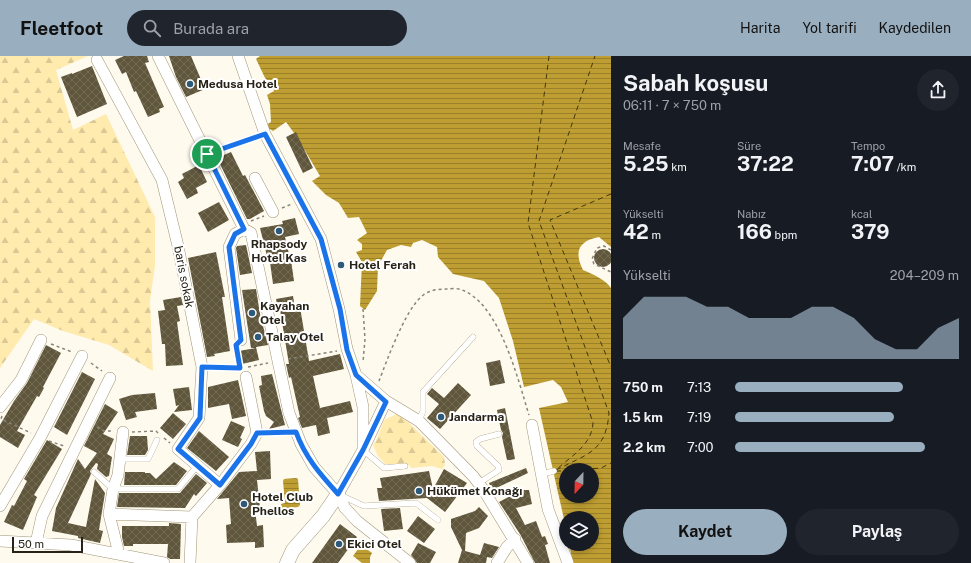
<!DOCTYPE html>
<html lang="tr">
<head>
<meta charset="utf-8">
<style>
	:root { --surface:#171b24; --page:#20242c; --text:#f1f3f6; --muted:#9ea1a6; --accent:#99aebe }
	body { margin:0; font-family:"Public Sans",sans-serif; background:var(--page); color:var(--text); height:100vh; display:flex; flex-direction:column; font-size:15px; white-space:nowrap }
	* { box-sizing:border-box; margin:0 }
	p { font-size:13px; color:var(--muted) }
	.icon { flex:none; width:22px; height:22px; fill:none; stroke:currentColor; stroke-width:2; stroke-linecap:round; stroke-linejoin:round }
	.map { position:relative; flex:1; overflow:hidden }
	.details { display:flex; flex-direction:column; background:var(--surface); width:360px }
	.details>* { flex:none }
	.needle { width:26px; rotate:202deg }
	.controls { position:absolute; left:559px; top:407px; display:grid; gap:8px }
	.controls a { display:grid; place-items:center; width:40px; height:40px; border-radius:50%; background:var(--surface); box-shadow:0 2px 6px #0003; font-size:20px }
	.scale { position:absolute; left:12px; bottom:10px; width:71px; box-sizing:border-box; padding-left:4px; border:2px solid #272318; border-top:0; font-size:11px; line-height:14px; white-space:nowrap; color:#272318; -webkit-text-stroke:3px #fff; paint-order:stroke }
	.pin { position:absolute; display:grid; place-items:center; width:34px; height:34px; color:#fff; margin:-17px; border:2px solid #fff; border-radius:50%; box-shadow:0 1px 4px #0007 }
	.round { display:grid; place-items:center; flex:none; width:42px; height:42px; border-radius:21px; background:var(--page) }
	.summary { display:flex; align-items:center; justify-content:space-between; height:68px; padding:0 12px }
	h1 { font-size:22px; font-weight:700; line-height:30px }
	.stats { display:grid; grid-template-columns:repeat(3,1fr); gap:6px; height:68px; padding:4px 12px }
	.stats div { display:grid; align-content:center }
	.stats b { font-size:20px; font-weight:700 }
	.stats small { font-size:11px; font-weight:400 }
	.stats p { font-size:11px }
	.chart { height:112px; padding:8px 12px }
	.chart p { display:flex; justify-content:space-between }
	.chart svg { width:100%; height:72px; margin-top:4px; fill:var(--accent); opacity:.7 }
	.cta { display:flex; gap:8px; margin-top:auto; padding:8px 12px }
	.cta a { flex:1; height:46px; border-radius:24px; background:var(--accent); color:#111; font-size:16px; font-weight:700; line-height:46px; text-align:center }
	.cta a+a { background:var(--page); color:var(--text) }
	ul { padding:0 12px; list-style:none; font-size:13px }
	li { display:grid; grid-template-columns:64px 48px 1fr; align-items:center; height:30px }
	li i { height:10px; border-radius:5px; background:var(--accent) }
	header { display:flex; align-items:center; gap:24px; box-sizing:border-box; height:56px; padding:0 20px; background:var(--accent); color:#111 }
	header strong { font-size:19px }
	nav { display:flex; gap:22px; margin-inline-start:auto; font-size:14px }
	.search { width:280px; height:36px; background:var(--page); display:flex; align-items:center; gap:10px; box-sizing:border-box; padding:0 14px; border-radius:22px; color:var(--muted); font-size:15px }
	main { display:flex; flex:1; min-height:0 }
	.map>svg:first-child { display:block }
</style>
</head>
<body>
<header>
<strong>Fleetfoot</strong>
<div class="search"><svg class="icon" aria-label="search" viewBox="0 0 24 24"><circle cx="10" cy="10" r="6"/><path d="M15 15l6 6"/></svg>Burada ara</div>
<nav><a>Harita</a><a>Yol tarifi</a><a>Kaydedilen</a></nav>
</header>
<main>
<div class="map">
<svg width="611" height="507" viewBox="0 0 611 507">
	<defs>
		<pattern id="forest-firs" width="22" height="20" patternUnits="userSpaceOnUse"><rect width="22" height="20" fill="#ffebae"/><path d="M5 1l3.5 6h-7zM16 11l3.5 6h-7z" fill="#dbc995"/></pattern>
		<pattern id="water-rules" width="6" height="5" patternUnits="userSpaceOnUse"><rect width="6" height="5" fill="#be9e32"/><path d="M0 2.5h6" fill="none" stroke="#9a8029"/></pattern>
		<pattern id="building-cross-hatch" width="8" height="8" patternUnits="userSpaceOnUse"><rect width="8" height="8" fill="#5f563c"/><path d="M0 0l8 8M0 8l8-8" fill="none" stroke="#726b55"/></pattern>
	</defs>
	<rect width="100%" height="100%" fill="#fefaee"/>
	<path fill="url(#forest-firs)" d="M0 0H88L56 14 73 74 106 58 155 161V209L150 245 153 315 109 289 63 275 34 263 0 312Z
		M399 357 444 401 445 409 442 413 432 410 412 412 407 408H385L378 400 373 389 377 383 384 364Z"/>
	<path fill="url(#water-rules)" fill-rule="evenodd" d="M260 0H611V191L599 181C578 185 574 196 583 214 592 218 605 223 611 232V507H573L569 488H592V462H566V472L539 352 568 346 561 331 553 324 524 331 513 285 499 242 484 225 453 218 438 201 437 191 422 184 413 187 411 191 401 189 387 194 378 210 377 235 365 254 360 250 362 206 356 196 362 194V188L357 184 367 177 359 161 348 162 339 147 326 139 312 125 320 120 297 81 286 66 273 75 265 70 271 66 270 48 267 39 274 35 272 24H266L256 3ZM566 414H592V440H566Z
		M296 422 298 423 300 449 298 451 289 452V456H281V448L285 447 283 425 284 423Z
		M361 489 372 497 370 501V507H362L353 500Z"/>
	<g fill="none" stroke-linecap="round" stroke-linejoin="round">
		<path stroke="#443709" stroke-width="1" stroke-dasharray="5 4" stroke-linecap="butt" d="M549 0 528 167 593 367C592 389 571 400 556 414
			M611 138 550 164 611 311
			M556 414C587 398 606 396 609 357L539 165 595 0
			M575 414 601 412 611 407
			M556 415H566"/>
	</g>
	<path fill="url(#building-cross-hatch)" d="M124 0H147L149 6 145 7 164 51 159 53 160 56 148 61 136 35 134 36 126 16 122 18 115 4Z
		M169 0H191L205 33 186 41 176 21Z
		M92 10 107 48 77 61 61 21 72 17V18Z
		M296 76 313 112 303 117 286 81Z
		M231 96 243 120 245 119 264 155 250 163H247L217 102Z
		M199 109 207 126 196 132 198 137 187 143 178 126 184 122 182 118Z
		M219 146 229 164 208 176 198 157Z
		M295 162 299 178 285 181 289 198 290 197 294 225 273 228 269 199 267 200 260 172 283 168 282 165Z
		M246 189 252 217 240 219 236 192 237 190Z
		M594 202a9 9 0 1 1 18 0a9 9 0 1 1-18 0Z
		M216 196 225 241H222L230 295 214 298 215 300 207 301 188 202Z
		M256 233 262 270H263L268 289 256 291 259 304 242 308 239 295 256 292H251L242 234Z
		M293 240 295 252 300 251 309 305 340 298 344 313 313 320 320 352 350 345 353 356 327 362 330 377 318 380 316 369 302 372 298 362 300 361 291 321 289 322 286 308H289L280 254 278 255 276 243Z
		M181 241 183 249 177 250 180 265 177 266 183 309 166 310 165 288H162L158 255 165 254 163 244Z
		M46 289 61 297 43 331 44 332 39 341 37 340 17 375 25 379 18 392 0 381V369L14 345 27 327Z
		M500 304 505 327 490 330 486 307Z
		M82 316 95 323 67 379 54 371Z
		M272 318 285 369 269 373 274 366 266 360 264 355 259 330 262 329 261 320Z
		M238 324 246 360 232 363 229 348 208 352V331Z
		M458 327 471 339 440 373 427 362 439 348 427 338 432 332 444 342Z
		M189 331 192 354 174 356 179 349 176 350 173 333Z
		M155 337 157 353 135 356 137 361 126 364 119 343 132 339Z
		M105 348 118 356 103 378 114 383 107 398 112 401 109 420 106 421 97 413 98 408 96 407 90 415 91 418 68 467 86 471 95 423 105 437 99 474 103 475 100 487 78 482V480L52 475 56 452 78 403 85 413 97 397 84 390Z
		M505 352 515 403 510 404H507L502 381 503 377 501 374 497 354Z
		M173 357 186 368 173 383 160 372Z
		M231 365 245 371 240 382 242 383 238 391 222 384Z
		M199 375 229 401 216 415 187 392Z
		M130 380H147L148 394 145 399H127Z
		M47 384 62 393 34 439 37 441 23 474 4 466 12 449 14 450 27 425 24 423Z
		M270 395 271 423 257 424 260 452 255 453 257 470 263 469 264 491 255 492V486L227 487 226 469 231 468 229 442 217 443 239 416 257 415 255 396Z
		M174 406 187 415 176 429H124L125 416H145V417H150L156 423Z
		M526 412 528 417 492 434 489 427Z
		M444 413 467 427 445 456 427 442 379 445 377 432H382L380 422 429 415 433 433Z
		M196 418 207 427 196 440 194 438 185 452 117 451 119 437H180Z
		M522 434H529L532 448 516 452 525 469 536 465 542 481 545 480 548 488 545 489 550 507H535L520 478 499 446Z
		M479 451 488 460 479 472 466 477 465 495 480 499 484 487 499 491 492 502 487 501 486 507H458L462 494 451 471V463L475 455Z
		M400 452 403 473 384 475 381 453Z
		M418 460 435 473 424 487 407 475Z
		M169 467 181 468 180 503H170L167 501 168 488H133V490H124L122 481V470H169Z
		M340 468 357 481 338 507H312Z
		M418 487 436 496 430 507H417L411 499Z"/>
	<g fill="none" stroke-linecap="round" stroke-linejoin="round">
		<g stroke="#9f9578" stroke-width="6">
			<path id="service" d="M419 365 423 355V336L473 281
				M363 394 384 412 405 410
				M120 403H148L157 384
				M94 416 113 433H178L197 410
				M542 418 554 415
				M479 427 499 414 498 410 477 390 476 386 480 383 499 378
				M340 439 364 450 416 447 438 464"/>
		</g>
		<g stroke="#9f9578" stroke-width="12">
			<path id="minor" d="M158 0 244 173
				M238 0 265 78 321 183 339 253 347 293 356 319 386 345 419 365 473 420 483 433 528 507
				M97 4 162 124 178 190 202 311 199 362 178 393 220 429
				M255 122 273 156
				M244 173 251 177 289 357 301 388 314 411 338 438 345 452 357 465 410 507
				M241 284 229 191 235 178 244 173
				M356 319 363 351V391
				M0 351 21 324 41 284
				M532 369 548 453 568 507
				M338 438 363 394 386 345
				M0 450 40 382 82 300
				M109 458 192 461
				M0 485 71 489 164 507
				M36 487 42 460 110 322
				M119 498 109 458 113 433 118 419 123 376
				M190 507 192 461 220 429 251 388 257 377 246 321
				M497 507 507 491 515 483"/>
		</g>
		<g stroke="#9f9578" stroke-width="15">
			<path id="tertiary" d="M287 507 293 494 323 460 338 438"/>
		</g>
		<path stroke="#888479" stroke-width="1.5" stroke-dasharray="3 3" stroke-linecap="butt" d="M216 95 256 81
			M282 152 292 148
			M251 165 264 160
			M611 194 604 190 597 192 592 203 594 208 611 216
			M363 253 365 283 363 306
			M51 288 72 296
			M288 303 337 295
			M91 307 102 315
			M211 311 240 312 237 294
			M248 311 268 307
			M379 325C387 304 405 255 421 241 428 234 438 233 447 233 450 233 455 232 459 233 499 244 518 324 529 359
			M2 360 1 363 31 377
			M97 371 104 375H112
			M132 376 156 375 158 377
			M266 377 286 376
			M164 382 170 387
			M49 385 64 390"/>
		<use href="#service" stroke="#fff" stroke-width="5.5"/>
		<use href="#minor" stroke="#fff" stroke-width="11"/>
		<use href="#tertiary" stroke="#fff" stroke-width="14"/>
	</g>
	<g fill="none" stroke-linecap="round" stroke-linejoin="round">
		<g stroke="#fff" stroke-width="8">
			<path id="route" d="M265 78 321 183 340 253 347 294 356 319 386 346 363 394 338 438C320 418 305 401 296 376L257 377 251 388 220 429 178 393 200 362 202 311 240 312 236 289 241 284 229 191 235 178 244 173 207 98Z"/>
		</g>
		<use href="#route" stroke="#1a73e8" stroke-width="5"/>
	</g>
	<g fill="#2d5a7a" stroke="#fff" stroke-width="1.5">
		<circle cx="190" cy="28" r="4"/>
		<circle cx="279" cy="175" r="4"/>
		<circle cx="341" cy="209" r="4"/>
		<circle cx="252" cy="257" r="4"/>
		<circle cx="258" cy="281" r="4"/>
		<circle cx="441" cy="361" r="4"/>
		<circle cx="419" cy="435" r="4"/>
		<circle cx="244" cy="448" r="4"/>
		<circle cx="339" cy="488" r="4"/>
	</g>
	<g text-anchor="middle" stroke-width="4" stroke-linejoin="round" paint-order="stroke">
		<g font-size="12" font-weight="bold" fill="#272318" stroke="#fff" text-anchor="start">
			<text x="198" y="32">Medusa Hotel</text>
			<text x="279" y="192" text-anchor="middle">Rhapsody<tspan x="279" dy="14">Hotel Kas</tspan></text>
			<text x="349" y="213">Hotel Ferah</text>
			<text x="260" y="254">Kayahan<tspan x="260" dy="14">Otel</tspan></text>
			<text x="266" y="285">Talay Otel</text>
			<text x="449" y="365">Jandarma</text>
			<text x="427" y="439">Hükümet Konağı</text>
			<text x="252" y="445">Hotel Club<tspan x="252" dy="14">Phellos</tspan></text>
			<text x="347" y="492">Ekici Otel</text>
		</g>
		<g font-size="12" fill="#272318" stroke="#fff">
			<text transform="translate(184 221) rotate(79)" y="4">baris sokak</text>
		</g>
	</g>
</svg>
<div class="controls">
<a><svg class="needle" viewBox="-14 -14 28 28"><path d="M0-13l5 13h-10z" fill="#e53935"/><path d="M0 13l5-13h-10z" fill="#9ea1a6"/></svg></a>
<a><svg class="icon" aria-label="layers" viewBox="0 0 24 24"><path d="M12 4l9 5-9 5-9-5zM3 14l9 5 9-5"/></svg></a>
</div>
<div class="scale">50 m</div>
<div class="pin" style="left:207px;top:98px;background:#1e9e55"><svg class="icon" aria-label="arrive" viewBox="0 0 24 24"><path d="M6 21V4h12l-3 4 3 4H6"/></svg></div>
</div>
<section class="details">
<div class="summary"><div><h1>Sabah koşusu</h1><p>06:11 · 7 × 750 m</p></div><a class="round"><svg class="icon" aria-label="share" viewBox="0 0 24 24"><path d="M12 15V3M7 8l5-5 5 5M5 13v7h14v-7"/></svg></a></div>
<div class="stats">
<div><p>Mesafe</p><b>5.25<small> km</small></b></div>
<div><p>Süre</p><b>37:22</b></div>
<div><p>Tempo</p><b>7:07<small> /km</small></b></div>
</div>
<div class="stats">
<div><p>Yükselti</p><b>42<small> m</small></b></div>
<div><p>Nabız</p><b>166<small> bpm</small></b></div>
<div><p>kcal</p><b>379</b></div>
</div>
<div class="chart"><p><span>Yükselti</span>204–209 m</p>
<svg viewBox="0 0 160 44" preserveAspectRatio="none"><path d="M0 44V19L10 6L20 6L30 6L40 12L50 12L60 19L70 19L80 19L90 12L100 12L110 19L120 32L130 38L140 38L150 25L160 19V44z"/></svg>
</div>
<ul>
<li><b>750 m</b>7:13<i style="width:75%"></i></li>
<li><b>1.5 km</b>7:19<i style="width:71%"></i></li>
<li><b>2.2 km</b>7:00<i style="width:85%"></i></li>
</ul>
<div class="cta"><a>Kaydet</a><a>Paylaş</a></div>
</section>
</main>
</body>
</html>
